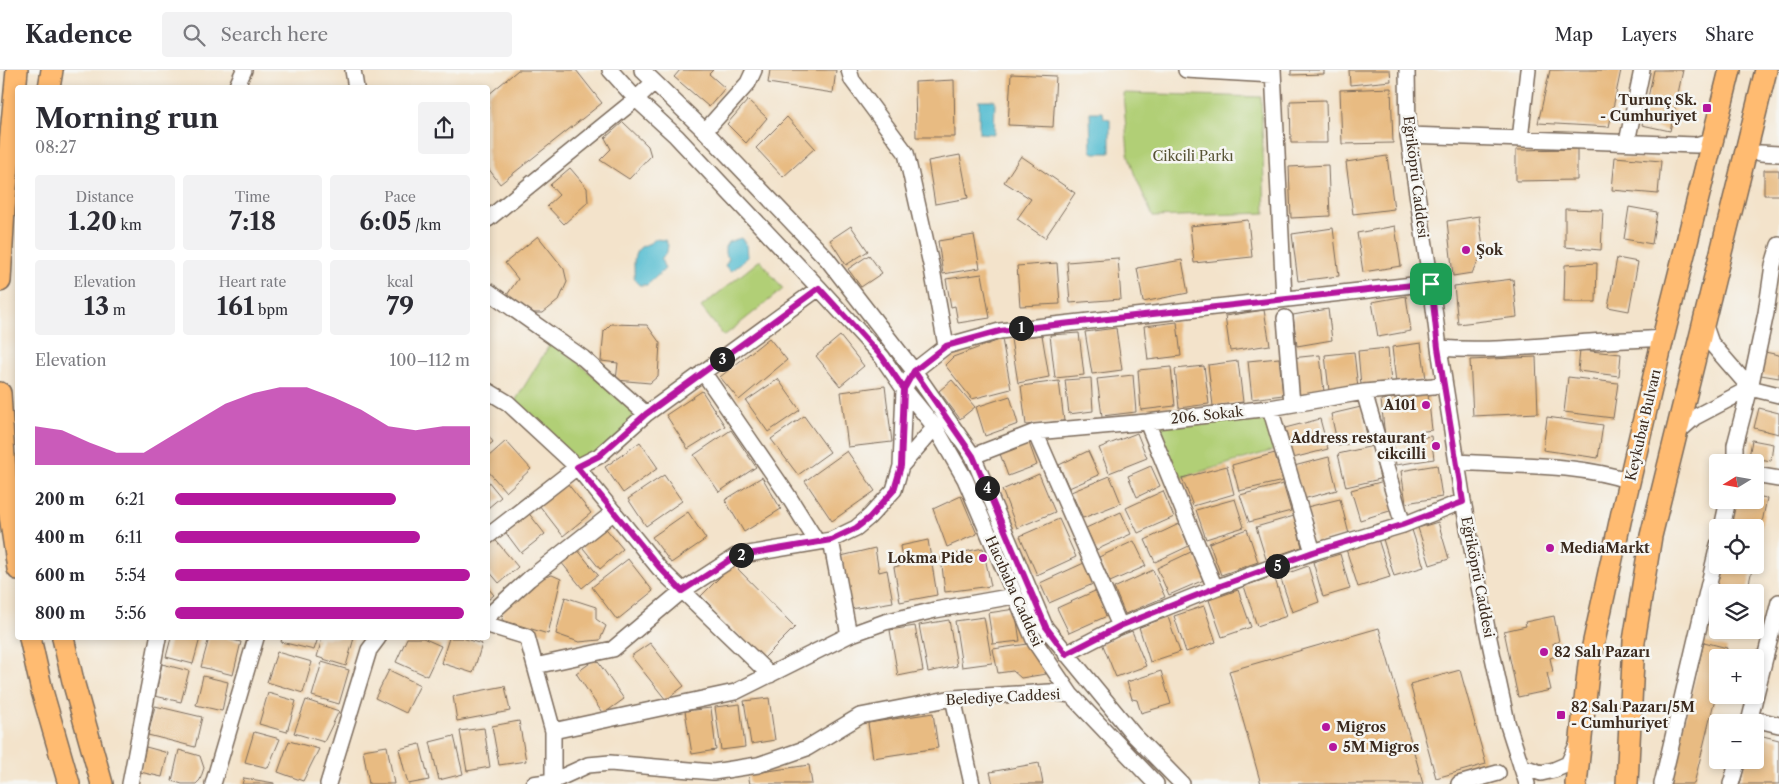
<!DOCTYPE html>
<html lang="en">
<head>
<meta charset="utf-8">
<style>
	:root { --surface:#fff; --page:#f2f2f3; --text:#2b2b33; --muted:#7c7c81; --line:#e1e1e2; --accent:#b5179e }
	body { margin:0; font-family:"Libre Caslon Text",serif; background:var(--page); color:var(--text); height:100vh; display:flex; flex-direction:column; font-size:19px; white-space:nowrap }
	* { box-sizing:border-box; margin:0 }
	p { font-size:16px; color:var(--muted) }
	.icon { flex:none; width:28px; height:28px; fill:none; stroke:currentColor; stroke-width:2; stroke-linecap:round; stroke-linejoin:round }
	.map { position:relative; flex:1; overflow:hidden }
	.details { position:absolute; left:15px; top:15px; width:475px; height:555px; display:flex; flex-direction:column; background:var(--surface); border-radius:5px; box-shadow:0 2px 8px #0003 }
	.details>* { flex:none }
	.needle { width:32px; rotate:259deg }
	.buttons { position:absolute; left:1709px; top:384px; display:grid; gap:10px }
	.buttons a { display:grid; place-items:center; width:55px; height:55px; border-radius:5px; background:var(--surface); box-shadow:0 2px 8px #0003; font-size:25px }
	.pin { position:absolute; display:grid; place-items:center; width:42px; height:42px; color:#fff; margin:-21px; border-radius:10px; box-shadow:0 2px 8px #0006 }
	.km { position:absolute; width:25px; height:25px; margin:-12px; border-radius:50%; background:#222; color:#fff; font-size:14px; line-height:25px; text-align:center }
	.round { display:grid; place-items:center; flex:none; width:52px; height:52px; border-radius:5px; background:var(--page) }
	.headline { display:flex; align-items:center; justify-content:space-between; height:85px; padding:0 20px }
	h1 { font-size:28px; font-weight:700; line-height:38px }
	.metrics { display:grid; grid-template-columns:repeat(3,1fr); gap:8px; height:85px; padding:5px 20px }
	.metrics div { display:grid; align-content:center; border-radius:5px; background:var(--page); text-align:center }
	.metrics b { font-size:25px; font-weight:700 }
	.metrics small { font-size:14px; font-weight:400 }
	.metrics p { font-size:14px }
	.chart { height:140px; padding:10px 20px }
	.chart p { display:flex; justify-content:space-between }
	.chart svg { width:100%; height:90px; margin-top:5px; fill:var(--accent); opacity:.7 }
	ul { padding:0 20px; list-style:none; font-size:16px }
	li { display:grid; grid-template-columns:80px 60px 1fr; align-items:center; height:38px }
	li i { height:12px; border-radius:6px; background:var(--accent) }
	header { display:flex; align-items:center; gap:30px; box-sizing:border-box; height:70px; padding:0 25px; background:var(--surface); border-bottom:1px solid var(--line) }
	header strong { font-size:24px }
	nav { display:flex; gap:28px; margin-inline-start:auto; font-size:18px }
	.search { width:350px; height:45px; background:var(--page); display:flex; align-items:center; gap:12px; box-sizing:border-box; padding:0 18px; border-radius:5px; color:var(--muted); font-size:19px }
	.map>svg:first-child { display:block }
</style>
</head>
<body>
<header>
<strong>Kadence</strong>
<div class="search"><svg class="icon" aria-label="search" viewBox="0 0 24 24"><circle cx="10" cy="10" r="6"/><path d="M15 15l6 6"/></svg>Search here</div>
<nav><a>Map</a><a>Layers</a><a>Share</a></nav>
</header>
<div class="map">
<svg width="1779" height="714" viewBox="0 0 1779 714">
	<rect width="100%" height="100%" fill="#f6f6f2"/>
	<filter id="ink" filterUnits="userSpaceOnUse"><feTurbulence type="fractalNoise" baseFrequency=".02" numOctaves="2"/><feDisplacementMap in="SourceGraphic" scale="10" xChannelSelector="R" yChannelSelector="G"/><feConvolveMatrix kernelMatrix="1 2 1 2 8 2 1 2 1" color-interpolation-filters="sRGB"/></filter>
	<filter id="wash" filterUnits="userSpaceOnUse"><feTurbulence type="fractalNoise" baseFrequency=".0096" numOctaves="4" result="noise"/><feDisplacementMap in="SourceGraphic" scale="20" xChannelSelector="R" yChannelSelector="G"/><feGaussianBlur stdDeviation="1.12" result="paint"/><feColorMatrix in="noise" values="0 0 0 0 0 0 0 0 0 0 0 0 0 0 0 0 0 1.4 0 .05"/><feComposite in="paint" operator="in"/></filter>
	<g filter="url(#wash)">
		<rect width="100%" height="100%" fill="#f3e3cb"/>
		<path fill="#b1cf76" stroke="#767c4a" d="M1123 23 1261 27 1265 143 1153 147 1134 103 1128 83Z
			M760 190 783 219 724 266 701 237Z
			M552 271 640 345 598 383 578 393 514 333Z
			M1267 341 1278 379 1173 410 1150 354Z"/>
		<path fill="#54bdd1" stroke="#487478" d="M979 30H995L994 64 979 63Z
			M1090 42H1103L1104 48 1110 49V83H1094L1091 81Z
			M741 168 747 175 748 187 731 201 725 196 729 188 725 184V177L728 172Z
			M655 169 665 170 668 175 667 182 661 189 665 199 647 215H639L634 207C635 196 631 184 641 177 646 174 651 174 655 169Z"/>
		<g id="blocks">
			<path fill="#e8bb82" d="M518 0H576L602 33 500 114 488 98V25Z
				M680 0H713L709 4 725 18 709 37 674 7Z
				M770 0H836L833 23 768 13Z
				M1291 0H1324V4L1291 5Z
				M1349 0H1390L1391 11 1350 15Z
				M1550 0H1621L1609 57 1538 53Z
				M1654 0H1683L1670 61 1642 55Z
				M1011 4 1056 6 1053 57 1008 55Z
				M954 10 955 67H916L915 12Z
				M1391 18 1393 73 1342 74 1340 20Z
				M748 30 767 48 746 73 727 54Z
				M1326 30 1327 73H1291L1290 31Z
				M787 47 815 78 783 107 756 78Z
				M623 52 648 76 651 86 629 109 600 90 611 79 605 68Z
				M1577 79V110L1516 111V80Z
				M960 85 968 128 935 134 928 91Z
				M1021 86 1075 123 1045 168 1017 149 1031 129 1004 112Z
				M1387 86 1394 139 1353 144 1346 92Z
				M1615 87 1661 91 1658 124 1612 120Z
				M1328 95 1330 146 1291 148 1289 97Z
				M570 98 587 118 588 132 564 154 547 136 559 125 550 115Z
				M1764 100H1779V125H1764Z
				M1629 137 1657 142 1652 174 1624 169Z
				M1565 139 1603 140 1601 180 1565 177Z
				M1479 146 1483 178 1479 190 1472 203 1453 206 1447 151Z
				M1248 150 1252 187 1194 193 1190 156Z
				M851 156 868 181 846 195 830 170Z
				M1395 156 1401 196 1363 202 1357 163Z
				M1333 158 1339 206 1298 211 1292 164Z
				M974 165 980 198 943 204 938 171Z
				M538 166 564 199 567 212 559 230 543 243H534L507 225 518 209 505 193Z
				M869 185 882 203 861 217 848 199Z
				M1118 188 1121 229 1070 233 1067 192Z
				M1617 188 1638 192 1629 241 1608 237Z
				M1182 190 1188 223 1143 232 1137 198Z
				M1057 193 1060 234 1020 236 1017 196Z
				M1597 193 1596 232H1564L1565 195Z
				M982 204 990 248 958 253 955 236 951 237 946 209Z
				M1513 209 1517 247 1458 254 1454 216Z
				M1406 226 1411 261 1378 267 1372 232Z
				M1328 239 1332 270 1297 276 1293 245Z
				M1264 240 1270 275 1230 281 1225 246Z
				M1177 252 1181 286 1148 290 1144 256Z
				M611 254 647 255 660 273 658 306 650 313 616 310 618 293 601 291 604 261Z
				M1116 258 1122 300 1092 304 1085 262Z
				M1079 263 1084 305 1055 308 1050 265Z
				M1042 265 1049 307 1018 313 1011 269Z
				M840 266 864 296 840 316 816 286Z
				M769 268 787 290 739 330 720 307Z
				M1002 269 1011 319 972 329 945 295 953 287Z
				M1421 273 1426 309 1396 313 1392 277Z
				M1388 278 1391 313 1361 316 1358 281Z
				M1580 280 1621 284 1619 306 1578 301Z
				M1354 282 1358 318 1329 321 1325 285Z
				M1765 282 1779 285V308L1761 305Z
				M1320 285 1324 322 1295 325 1291 288Z
				M1536 287 1538 343 1473 346 1470 290Z
				M1279 288 1283 325 1252 329 1248 291Z
				M1238 291 1243 332 1213 336 1208 295Z
				M1204 296 1209 334 1179 338 1175 299Z
				M1171 297 1175 336 1141 340 1138 300Z
				M1133 305 1136 342 1102 346 1097 309Z
				M1568 307 1618 313 1613 348 1564 342Z
				M1091 308 1093 341 1069 344 1065 310Z
				M778 309 800 340 768 362 746 331Z
				M952 310 975 337 960 349 939 321Z
				M1059 311 1064 351 1026 355 1021 316Z
				M885 316 892 372 848 377 841 322Z
				M702 321 725 356 688 379 666 345Z
				M1428 324 1432 360 1385 367 1381 330Z
				M1010 326 1018 354 985 366 976 337Z
				M1361 337 1368 370 1338 376 1331 344Z
				M1759 338 1779 343V364L1754 358Z
				M804 346 830 382 798 405 771 369Z
				M1547 347 1603 355 1598 388 1543 380Z
				M1320 349 1328 379 1293 388 1285 358Z
				M731 360 756 397 719 422 694 385Z
				M1137 363 1147 388 1109 403 1099 378Z
				M488 365 493 372 488 376Z
				M1431 366 1434 389 1396 395 1393 372Z
				M1028 370 1037 395 1008 406 999 381Z
				M1752 370 1773 374 1771 391 1749 387Z
				M506 371 531 399 506 422 488 401V387Z
				M640 372 658 398 623 423 605 397Z
				M1373 376 1380 409 1346 417 1338 384Z
				M847 381 875 421 832 451 805 411Z
				M1088 381 1099 405 1069 418 1059 395Z
				M1275 383 1283 411 1239 421 1232 395Z
				M1329 387 1337 420 1303 429 1294 396Z
				M1437 395 1442 427 1406 433 1401 401Z
				M1151 396 1160 416 1137 427 1128 406Z
				M1227 396 1234 424 1193 436 1182 408Z
				M1039 404 1055 442 1017 458 1002 420Z
				M664 405 682 431 646 456 628 429Z
				M1110 406 1121 433 1083 448 1071 422Z
				M762 407 781 439 744 462 725 430Z
				M488 411 501 427 488 438Z
				M1384 411 1393 440 1360 450 1351 420Z
				M567 413 591 443 563 466 539 435Z
				M1283 414 1291 441 1249 452 1240 425Z
				M1163 421 1174 447 1138 463 1126 438Z
				M961 426 977 464 947 477 933 439Z
				M1755 426 1767 428 1756 482 1755 458H1727L1733 430H1755Z
				M1235 429 1244 457 1206 469 1196 440Z
				M1340 429 1349 464 1316 472 1307 437Z
				M527 441 545 464 521 483 503 459Z
				M688 442 706 469 671 493 652 467Z
				M1121 442 1131 464 1096 480 1086 458Z
				M1294 446 1302 477 1266 489 1256 457Z
				M1059 449 1076 487 1037 505 1020 466Z
				M1438 452 1449 489 1430 495 1418 458Z
				M602 454 623 479 600 499 579 473Z
				M1179 454 1189 476 1155 492 1145 470Z
				M1247 459 1258 492 1221 505 1209 473Z
				M1412 460 1424 497 1394 506 1383 469Z
				M492 466 518 497 499 513 488 500V470Z
				M1378 469 1390 507 1358 517 1346 479Z
				M928 470 937 525 900 532 894 497 903 495 900 476Z
				M1134 471 1146 496 1110 512 1099 487Z
				M875 478 879 502 887 500 893 532 851 539 841 486Z
				M983 478 991 516 945 522 941 487Z
				M577 479 598 505 582 518 561 492Z
				M1193 481 1206 509 1169 525 1157 498Z
				M1340 484 1350 519 1323 527 1313 492Z
				M628 489 653 521 617 550 592 517Z
				M1084 493 1093 514 1049 533 1040 513Z
				M733 494 795 557 763 589 701 526Z
				M1720 495H1753L1747 522H1718V555L1707 553Z
				M1308 496 1319 532 1292 542 1280 506Z
				M1153 500 1165 527 1125 544 1114 518Z
				M552 505 561 509 548 564 502 550 504 534 538 509Z
				M1274 506 1287 546 1257 556 1244 516Z
				M488 518 494 525 488 530Z
				M1238 520 1251 557 1222 567 1209 530Z
				M1095 521 1107 546 1069 563 1057 538Z
				M565 527 596 537V549L606 556 600 570 579 572 556 564Z
				M1204 536 1216 572 1186 582 1174 546Z
				M1015 539 1020 571 993 574 988 543Z
				M1554 546 1559 572 1553 573 1556 586 1550 588 1553 602 1547 603 1551 620 1518 627 1504 561 1526 556 1525 552Z
				M984 547 992 593 962 597 955 551Z
				M1168 547 1180 582 1150 592 1139 557Z
				M949 550 957 596 928 602 919 555Z
				M915 556 923 601 898 606 890 560Z
				M1379 558 1423 714H1261L1229 601Z
				M1132 561 1146 596 1116 607 1102 573Z
				M171 568H200L193 594 166 587Z
				M209 568H223L241 572 233 605 201 597Z
				M282 568H318L314 580 281 572Z
				M322 568H354L346 596 317 587Z
				M407 568H423L441 576 427 606 396 592Z
				M449 568H462L482 574 473 603 441 593Z
				M1704 572 1727 578 1725 588H1718V616L1694 714H1669Z
				M650 573 684 616 666 630 631 586Z
				M1028 574 1046 604 1021 608 1013 601 998 603 993 579Z
				M277 582 312 592 303 623 267 612Z
				M596 589 624 629 603 644 576 603Z
				M322 592 349 600 339 634 312 626Z
				M162 594 189 601 181 632 155 626Z
				M389 600 420 615 406 643 375 628Z
				M1460 600 1486 694 1436 708 1410 614Z
				M1161 601 1171 634 1141 643 1137 630 1132 629 1127 612Z
				M203 606 228 612 222 641 196 635Z
				M505 616 510 641 457 651 453 626Z
				M268 623 296 631 287 662 259 654Z
				M769 628 775 670 751 674 744 631Z
				M306 630 339 641 324 672 294 663Z
				M740 634 745 677 721 680 715 637Z
				M155 636 202 647 195 677 148 665Z
				M711 638 716 680 692 684 685 641Z
				M933 643 938 678 873 688 868 653Z
				M519 651 526 691 499 695 492 656Z
				M484 658 490 697 467 701 460 661Z
				M254 662 280 669 268 698 245 692Z
				M1755 664 1779 670V714H1740L1746 690H1755Z
				M454 666 463 704 439 710 430 672Z
				M289 671 319 679 303 711 278 702Z
				M420 674 429 710 408 714 399 679Z
				M387 676 394 714H369L363 680Z
				M146 677 168 683 162 707 140 702Z
				M179 680 200 686 204 698 200 710 196 714H182L172 711Z
				M1039 693 1043 714H993L990 702Z
				M809 695 812 714H750L748 704Z
				M244 708 274 713V714H242Z"/>
		</g>
	</g>
	<g filter="url(#ink)">
		<use href="#blocks" fill-opacity="0" stroke="#7b6b5b" stroke-width="1"/>
		<g fill="none" stroke-linecap="round" stroke-linejoin="round">
			<g stroke="#7b6b5b" stroke-width="18">
				<path id="minor" d="M353 0 356 18
					M610 0 636 29 676 66 819 218 882 287 904 319 935 357 965 409 1035 572 1071 625 1156 714
					M642 0 705 61 827 189 914 301 973 386 1045 557 1133 664 1182 714
					M849 0 852 10 906 83 932 199 946 276
					M1186 0 1273 5
					M1273 0 1284 228
					M1407 0 1408 65 1431 214 1439 278 1463 431 1488 564 1507 652 1527 714
					M236 18 244 0
					M705 61 748 13 754 0
					M1408 65 1696 75 1713 70
					M1520 69 1528 0
					M1627 72 1642 0
					M1760 83 1779 84
					M488 149 636 29 654 12
					M488 221 583 288 646 344
					M1285 248 1292 334
					M1704 253 1711 273 1750 318 1779 325
					M1439 278C1489 282 1540 276 1590 272 1614 270 1639 270 1663 268
					M703 302 787 424 817 472
					M488 321 508 333 577 397 659 498 770 605
					M1364 322 1403 455
					M1270 338 1313 482
					M1147 352 1215 518
					M1035 362 1120 556
					M1677 363 1695 347 1750 318
					M973 386 1035 362 1147 352 1270 338 1364 322 1433 316 1444 313
					M1457 392C1514 396 1574 393 1630 411
					M1735 392V375L1750 318 1766 243 1773 195 1779 175
					M901 396 935 357
					M1755 405 1779 409
					M1722 458 1728 430
					M488 466 577 397 599 386 646 344 819 218
					M831 470 849 565
					M488 546 529 509 614 442
					M488 555 527 567 553 661
					M1066 584 1120 556 1215 518 1313 482 1403 455 1463 431
					M535 596 613 579 682 521 736 486 831 470 856 458 869 447 894 420 901 396 904 319 914 301 946 276 1000 261 1422 214H1431
					M953 628 972 714
					M1750 648 1779 655
					M1749 652 1779 532
					M1521 696 1541 703 1554 700 1568 694 1576 677
					M130 714 158 568
					M213 714 256 568
					M328 714 369 580 378 568
					M533 714 553 711 588 695 610 693 713 702 758 695 807 678 860 646 953 628 1050 622 1071 625
					M553 714V661L735 622 849 565 885 552 935 540 1014 526
					M1459 714 1498 703
					M1662 714 1718 475
					M1731 714 1738 690"/>
			</g>
			<g stroke="#7b6b5b" stroke-width="24">
				<path id="highway" d="M49 18 52 0
					M0 211 4 139 17 0
					M0 323 6 419 18 499
					M30 568 42 621 69 714
					M63 568 73 611 102 714
					M1576 714 1589 594 1623 438 1663 268 1730 0
					M1627 714 1634 571 1651 466 1766 0"/>
			</g>
			<use href="#minor" stroke="#fff" stroke-width="15"/>
			<use href="#highway" stroke="#ffbb71" stroke-width="21"/>
		</g>
	</g>
	<g fill="none" stroke-linecap="round" stroke-linejoin="round" filter="url(#ink)">
		<g stroke="#fff" stroke-width="10">
			<path id="route" d="M1431 214H1422L1000 261 946 276 914 301 904 319 901 396 894 420 869 448 856 458 831 470 736 486 682 521 660 498 577 397 599 386 646 344 819 218 882 287 904 319 914 301 973 386 1046 557 1066 584 1120 556 1215 518 1313 482 1402 455 1463 432 1438 278 1431 214"/>
		</g>
		<use href="#route" stroke="#b5179e" stroke-width="6"/>
	</g>
	<g fill="#b5179e" stroke="#f6f6f2" stroke-width="2">
		<rect x="1702" y="33" width="10" height="10" rx="2.5"/>
		<circle cx="1466" cy="180" r="5"/>
		<circle cx="1426" cy="335" r="5"/>
		<circle cx="1436" cy="376" r="5"/>
		<circle cx="1550" cy="478" r="5"/>
		<circle cx="983" cy="488" r="5"/>
		<circle cx="1544" cy="582" r="5"/>
		<rect x="1556" y="640" width="10" height="10" rx="2.5"/>
		<circle cx="1326" cy="657" r="5"/>
		<circle cx="1333" cy="677" r="5"/>
	</g>
	<g text-anchor="middle" stroke-width="5" stroke-linejoin="round" paint-order="stroke">
		<g font-size="14" font-weight="bold" fill="#3b2a1e" stroke="#f6f6f2" text-anchor="start">
			<text x="1697" y="35" text-anchor="end">Turunç Sk.<tspan x="1697" dy="16">- Cumhuriyet</tspan></text>
			<text x="1476" y="185">Şok</text>
			<text x="1416" y="340" text-anchor="end">A101</text>
			<text x="1426" y="373" text-anchor="end">Address restaurant<tspan x="1426" dy="16">cikcilli</tspan></text>
			<text x="1560" y="483">MediaMarkt</text>
			<text x="973" y="493" text-anchor="end">Lokma Pide</text>
			<text x="1554" y="587">82 Salı Pazarı</text>
			<text x="1571" y="642">82 Salı Pazarı/5M<tspan x="1571" dy="16">- Cumhuriyet</tspan></text>
			<text x="1336" y="662">Migros</text>
			<text x="1343" y="682">5M Migros</text>
		</g>
		<g font-size="14" fill="#585334" stroke="#f6f6f2">
			<text x="1193" y="91">Cikcili Parkı</text>
		</g>
		<g font-size="14" fill="#3b2a1e" stroke="#f6f6f2">
			<text transform="translate(1416 107) rotate(83)" y="5">Eğriköprü Caddesi</text>
			<text transform="translate(1207 345) rotate(-6)" y="5">206. Sokak</text>
			<text transform="translate(1643 355) rotate(-77)" y="5">Keykubat Bulvarı</text>
			<text transform="translate(1478 507) rotate(79)" y="5">Eğriköprü Caddesi</text>
			<text transform="translate(1014 521) rotate(66)" y="5">Hacıbaba Caddesi</text>
			<text transform="translate(1003 627) rotate(-3)" y="5">Belediye Caddesi</text>
		</g>
	</g>
</svg>
<div class="buttons">
<a><svg class="needle" viewBox="-14 -14 28 28"><path d="M0-13l5 13h-10z" fill="#e53935"/><path d="M0 13l5-13h-10z" fill="#7c7c81"/></svg></a>
<a><svg class="icon" aria-label="locate" viewBox="0 0 24 24"><circle cx="12" cy="12" r="6"/><path d="M12 2v4M12 18v4M2 12h4M18 12h4"/></svg></a>
<a><svg class="icon" aria-label="layers" viewBox="0 0 24 24"><path d="M12 4l9 5-9 5-9-5zM3 14l9 5 9-5"/></svg></a>
<a>+</a>
<a>−</a>
</div>
<div class="pin" style="left:1431px;top:214px;background:#1e9e55"><svg class="icon" aria-label="arrive" viewBox="0 0 24 24"><path d="M6 21V4h12l-3 4 3 4H6"/></svg></div>
<b class="km" style="left:1021px;top:258px">1</b>
<b class="km" style="left:741px;top:485px">2</b>
<b class="km" style="left:722px;top:289px">3</b>
<b class="km" style="left:987px;top:418px">4</b>
<b class="km" style="left:1277px;top:496px">5</b>
<section class="details">
<div class="headline"><div><h1>Morning run</h1><p>08:27</p></div><a class="round"><svg class="icon" aria-label="share" viewBox="0 0 24 24"><path d="M12 15V3M7 8l5-5 5 5M5 13v7h14v-7"/></svg></a></div>
<div class="metrics">
<div><p>Distance</p><b>1.20<small> km</small></b></div>
<div><p>Time</p><b>7:18</b></div>
<div><p>Pace</p><b>6:05<small> /km</small></b></div>
</div>
<div class="metrics">
<div><p>Elevation</p><b>13<small> m</small></b></div>
<div><p>Heart rate</p><b>161<small> bpm</small></b></div>
<div><p>kcal</p><b>79</b></div>
</div>
<div class="chart"><p><span>Elevation</span>100–112 m</p>
<svg viewBox="0 0 160 44" preserveAspectRatio="none"><path d="M0 44V25L10 27L20 33L30 38L40 38L50 30L60 22L70 14L80 9L90 6L100 6L110 11L120 17L130 25L140 27L150 25L160 25V44z"/></svg>
</div>
<ul>
<li><b>200 m</b>6:21<i style="width:75%"></i></li>
<li><b>400 m</b>6:11<i style="width:83%"></i></li>
<li><b>600 m</b>5:54<i style="width:100%"></i></li>
<li><b>800 m</b>5:56<i style="width:98%"></i></li>
</ul>
</section>
</div>
</body>
</html>
